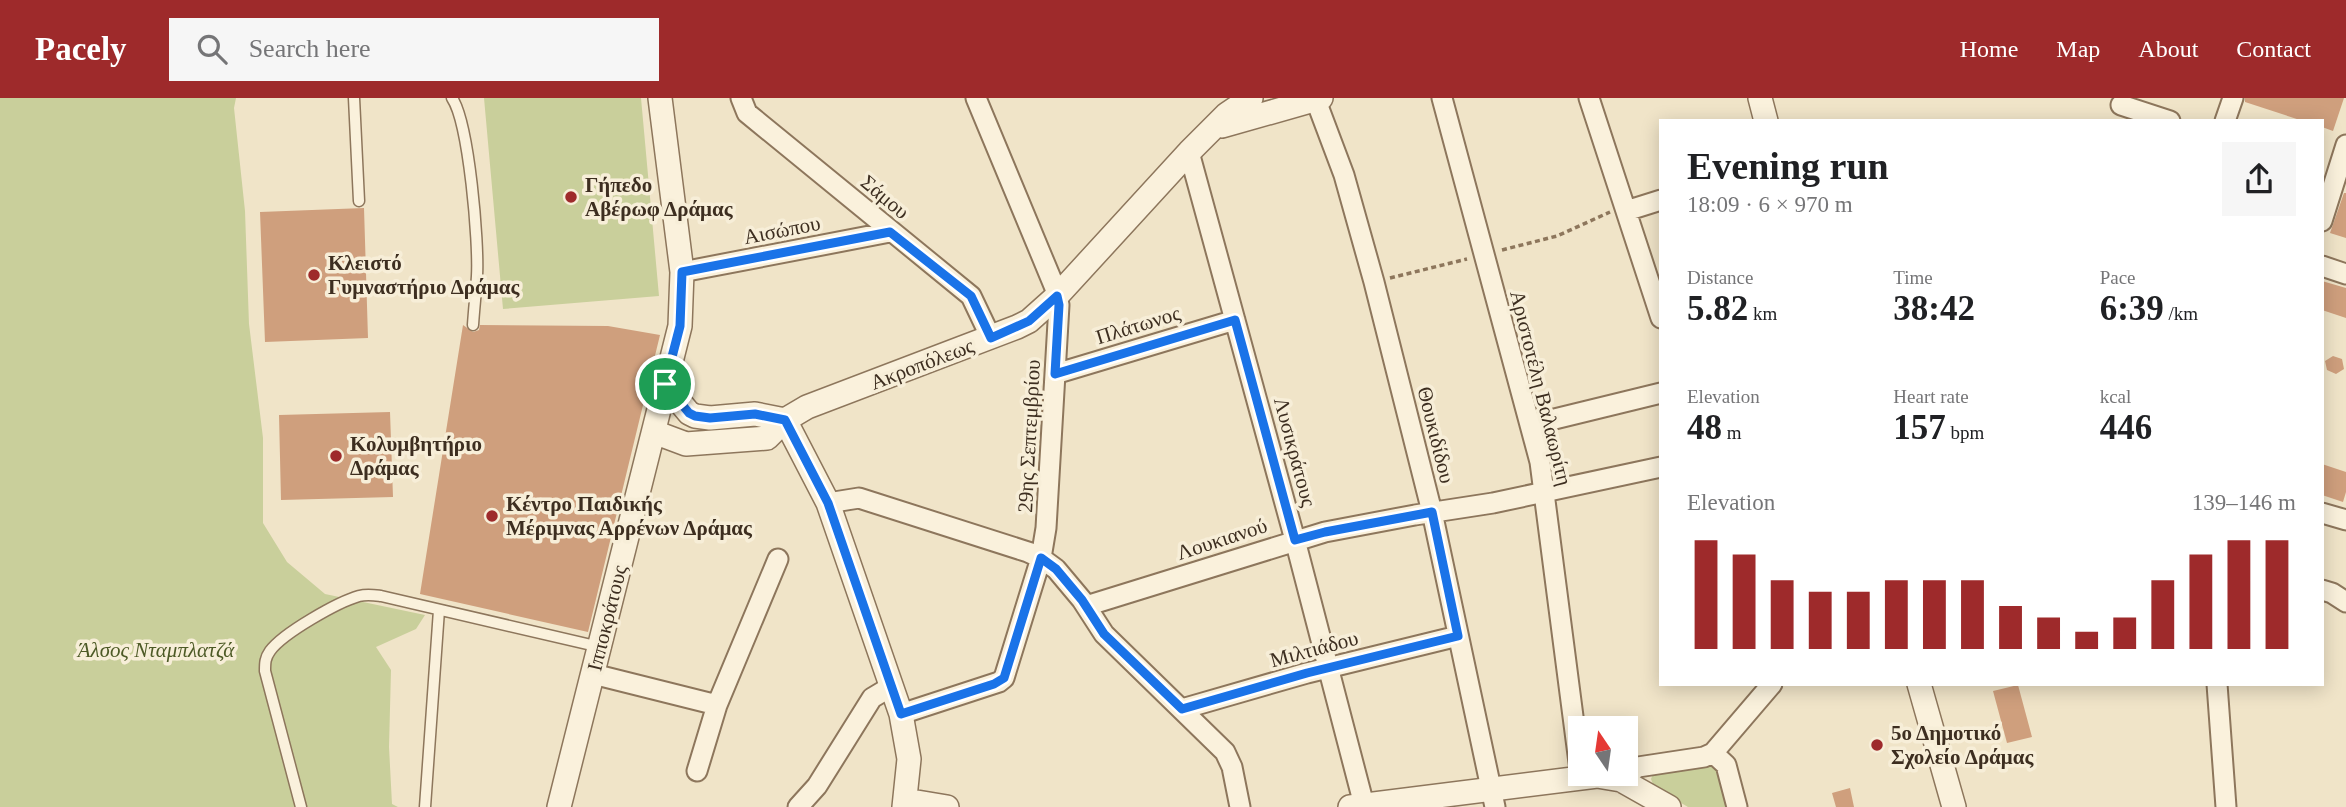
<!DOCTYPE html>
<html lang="en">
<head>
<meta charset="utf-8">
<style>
	:root { --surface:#fff; --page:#f6f6f6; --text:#202124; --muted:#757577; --accent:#9e2a2b }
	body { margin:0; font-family:"Times New Roman",serif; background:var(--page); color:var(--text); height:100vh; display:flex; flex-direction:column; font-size:26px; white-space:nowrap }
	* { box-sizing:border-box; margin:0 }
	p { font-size:23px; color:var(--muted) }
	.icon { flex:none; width:38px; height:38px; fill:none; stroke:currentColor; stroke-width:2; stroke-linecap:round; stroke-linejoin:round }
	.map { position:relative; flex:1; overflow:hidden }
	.details { position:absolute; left:1659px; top:21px; width:665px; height:567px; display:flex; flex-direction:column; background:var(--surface); border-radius:0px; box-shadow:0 4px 18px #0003 }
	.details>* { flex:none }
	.needle { width:46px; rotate:347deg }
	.controls { position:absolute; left:1568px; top:618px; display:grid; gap:14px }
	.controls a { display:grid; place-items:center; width:70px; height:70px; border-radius:0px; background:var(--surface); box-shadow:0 4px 18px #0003; font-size:35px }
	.pin { position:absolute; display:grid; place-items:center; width:60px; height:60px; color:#fff; margin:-30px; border:4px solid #fff; border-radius:50%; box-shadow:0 2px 7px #0007 }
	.round { display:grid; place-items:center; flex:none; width:74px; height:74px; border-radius:0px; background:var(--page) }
	.summary { display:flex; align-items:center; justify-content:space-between; height:119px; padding:0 28px }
	h1 { font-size:38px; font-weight:600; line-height:52px }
	.figures { display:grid; grid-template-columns:repeat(3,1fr); gap:10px; height:119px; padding:7px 28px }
	.figures div { display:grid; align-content:center }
	.figures b { font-size:35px; font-weight:600 }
	.figures small { font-size:19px; font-weight:400 }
	.figures p { font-size:19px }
	.chart { height:196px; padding:14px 28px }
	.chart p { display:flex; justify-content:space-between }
	.chart svg { width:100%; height:126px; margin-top:7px; stroke:var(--accent); stroke-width:6 }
	header { display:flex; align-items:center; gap:42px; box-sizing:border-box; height:98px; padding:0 35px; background:var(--accent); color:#fff }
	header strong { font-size:33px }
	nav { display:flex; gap:38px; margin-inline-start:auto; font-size:24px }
	.search { width:490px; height:63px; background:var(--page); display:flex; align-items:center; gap:18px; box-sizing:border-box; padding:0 24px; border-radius:0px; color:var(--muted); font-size:26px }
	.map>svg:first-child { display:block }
</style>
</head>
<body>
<header>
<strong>Pacely</strong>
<div class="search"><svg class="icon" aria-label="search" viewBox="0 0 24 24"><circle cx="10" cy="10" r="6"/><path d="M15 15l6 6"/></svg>Search here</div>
<nav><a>Home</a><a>Map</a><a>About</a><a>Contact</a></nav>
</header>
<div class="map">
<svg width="2346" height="709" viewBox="0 0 2346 709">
	<rect width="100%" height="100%" fill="#f0e4c8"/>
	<path fill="#c9cf9b" d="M0 0H236L234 10 245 113 249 226 263 340V425L287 464 325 496 425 517 416 531 376 549 391 572 389 649 392 706 398 709H0Z
		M484 0H641L659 198 503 211Z
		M1711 666 1719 669 1731 709H1688L1654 689 1651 681 1653 676Z"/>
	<path fill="#cf9f7d" d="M2245 0H2344L2333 33 2322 29V23H2303L2245 4Z
		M2344 95H2346V140L2330 135Z
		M364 110 368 240 265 244 260 114Z
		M2322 183 2346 190V220L2322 212Z
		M463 227 473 234 479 232 480 227 608 228 660 237 588 534 420 496Z
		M2333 258 2342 261 2344 271 2336 276 2327 272 2325 263Z
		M390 314 393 399 281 402 279 317Z
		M2322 366 2346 374V394L2343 404 2322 397Z
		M2018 587 2032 639 2007 645 1993 593Z
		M1850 690 1854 709H1836L1832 695Z"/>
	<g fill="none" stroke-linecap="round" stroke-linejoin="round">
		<g stroke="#8d765c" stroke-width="13">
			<path id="service" d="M354 0 359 103
				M452 0C469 25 479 145 477 178 476 194 474 211 473 227
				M301 709 265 573C265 565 265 560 270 553 283 535 338 504 359 498 367 496 373 497 381 498L600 549
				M425 709 439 512"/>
		</g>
		<g stroke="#8d765c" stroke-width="23">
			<path id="minor" d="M741 0 747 15 971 198 991 240
				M1315 0 1344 77 1374 184 1432 414 1495 709
				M1442 0 1540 364 1581 680
				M1589 0 1661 220
				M2121 7 2170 23
				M2225 23 2233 0
				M1189 54 1295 442 1364 707
				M1626 113 1661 102
				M2322 123 2346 47
				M2322 168 2346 176
				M682 174 890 134
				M1055 276 1235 222
				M1530 327 1661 295
				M828 405 859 400 1028 454 1041 460 1056 471 1082 502 1104 536 1225 654 1232 669 1240 709
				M2322 415 2346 422
				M2322 492 2332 495 2346 504
				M1086 508 1325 434 1415 417 1493 405 1661 369
				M593 576 717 607
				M2217 586 2226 709
				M1182 611 1307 575 1458 538
				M901 616 999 584 1004 580 1041 460 1046 430 1059 207 1055 190 976 0
				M1713 655 1726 667 1737 709
				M697 673 717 607 778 461
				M1621 682 1638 669 1704 659 1713 655 1772 586
				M798 709 817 688 872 600 892 588"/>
		</g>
		<g stroke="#8d765c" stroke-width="26">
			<path id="tertiary" d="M1760 0 1766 23
				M1222 28 1321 0
				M665 286 689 315 695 318 710 320 755 316 785 322
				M785 322 828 405 901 616 909 661 904 709
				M654 334 686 346 767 340 785 322 807 309 1017 229 1029 223 1057 198 1189 54 1227 16 1251 0
				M1919 586 1954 709
				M905 702 947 709
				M559 709 680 228 682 174 660 0
				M1350 709 1597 678 1621 682 1669 709"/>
		</g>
		<path stroke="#8d765c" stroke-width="3.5" stroke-dasharray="5 3.5" stroke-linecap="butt" d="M1502 152 1557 138 1610 114
			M1390 180 1467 161"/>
		<use href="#service" stroke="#faf1dc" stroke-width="10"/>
		<use href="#minor" stroke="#faf1dc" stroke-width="19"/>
		<use href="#tertiary" stroke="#faf1dc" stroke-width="23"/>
	</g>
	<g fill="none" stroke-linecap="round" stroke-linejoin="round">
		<g stroke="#fff" stroke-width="14">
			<path id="route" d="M890 134 971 198 991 240 1029 223 1057 198 1059 207 1055 276 1235 222 1295 442 1325 434 1432 414 1458 538 1307 575 1182 611 1104 536 1082 502 1056 471 1041 460 1004 580 994 586 901 616 828 405 785 322 755 316 710 320 695 318 689 315 665 286 680 228 682 174Z"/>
		</g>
		<use href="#route" stroke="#1a73e8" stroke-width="9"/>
	</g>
	<g fill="#9e2a2b" stroke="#f7eed8" stroke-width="2.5">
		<circle cx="571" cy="99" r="7"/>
		<circle cx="314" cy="177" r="7"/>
		<circle cx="336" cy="358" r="7"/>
		<circle cx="492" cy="418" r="7"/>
		<circle cx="1877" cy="647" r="7"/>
	</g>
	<g text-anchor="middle" stroke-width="7" stroke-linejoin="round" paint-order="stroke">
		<g font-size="21" font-weight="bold" fill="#3d2e20" stroke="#f7eed8" text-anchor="start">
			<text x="585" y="94">Γήπεδο<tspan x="585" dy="24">Αβέρωφ Δράμας</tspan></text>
			<text x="328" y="172">Κλειστό<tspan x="328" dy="24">Γυμναστήριο Δράμας</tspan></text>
			<text x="350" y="353">Κολυμβητήριο<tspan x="350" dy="24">Δράμας</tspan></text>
			<text x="506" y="413">Κέντρο Παιδικής<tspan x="506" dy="24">Μέριμνας Αρρένων Δράμας</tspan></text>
			<text x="1891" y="642">5ο Δημοτικό<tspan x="1891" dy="24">Σχολείο Δράμας</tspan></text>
		</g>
		<g font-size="21" fill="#3d2e20" stroke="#f7eed8">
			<text transform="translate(885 99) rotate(40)" y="7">Σάμου</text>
			<text transform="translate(782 132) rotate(-11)" y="7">Αισώπου</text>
			<text transform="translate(1138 227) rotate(-17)" y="7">Πλάτωνος</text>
			<text transform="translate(922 266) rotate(-21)" y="7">Ακροπόλεως</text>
			<text transform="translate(1541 290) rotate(76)" y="7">Αριστοτέλη Βαλαωρίτη</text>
			<text transform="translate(1436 337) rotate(76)" y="7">Θουκιδίδου</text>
			<text transform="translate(1029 338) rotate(-87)" y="7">29ης Σεπτεμβρίου</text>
			<text transform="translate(1295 354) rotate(75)" y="7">Λυσικράτους</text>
			<text transform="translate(1222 441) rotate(-18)" y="7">Λουκιανού</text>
			<text transform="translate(607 520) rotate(-76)" y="7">Ιπποκράτους</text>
			<text transform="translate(1314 551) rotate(-15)" y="7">Μιλτιάδου</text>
		</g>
		<g font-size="21" font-style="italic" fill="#4d5a26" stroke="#f7eed8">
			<text x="156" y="559">Άλσος Νταμπλατζά</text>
		</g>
	</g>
</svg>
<div class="controls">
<a><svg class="needle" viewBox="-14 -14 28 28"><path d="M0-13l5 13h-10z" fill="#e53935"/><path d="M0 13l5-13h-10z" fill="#757577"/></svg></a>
</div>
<div class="pin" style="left:665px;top:286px;background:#1e9e55"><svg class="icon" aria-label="arrive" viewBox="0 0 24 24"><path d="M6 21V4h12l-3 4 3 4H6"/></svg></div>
<section class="details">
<div class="summary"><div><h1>Evening run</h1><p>18:09 · 6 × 970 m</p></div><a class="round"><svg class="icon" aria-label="share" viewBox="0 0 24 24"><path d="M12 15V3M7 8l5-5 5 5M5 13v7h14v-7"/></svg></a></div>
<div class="figures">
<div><p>Distance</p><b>5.82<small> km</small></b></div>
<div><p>Time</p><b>38:42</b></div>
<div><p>Pace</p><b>6:39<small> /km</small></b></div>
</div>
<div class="figures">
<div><p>Elevation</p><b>48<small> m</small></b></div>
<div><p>Heart rate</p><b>157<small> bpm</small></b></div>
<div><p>kcal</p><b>446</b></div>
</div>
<div class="chart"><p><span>Elevation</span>139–146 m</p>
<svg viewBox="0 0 160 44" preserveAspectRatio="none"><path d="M5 44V6M15 44V11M25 44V20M35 44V24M45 44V24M55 44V20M65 44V20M75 44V20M85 44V29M95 44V33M105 44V38M115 44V33M125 44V20M135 44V11M145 44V6M155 44V6"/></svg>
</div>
</section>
</div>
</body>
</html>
